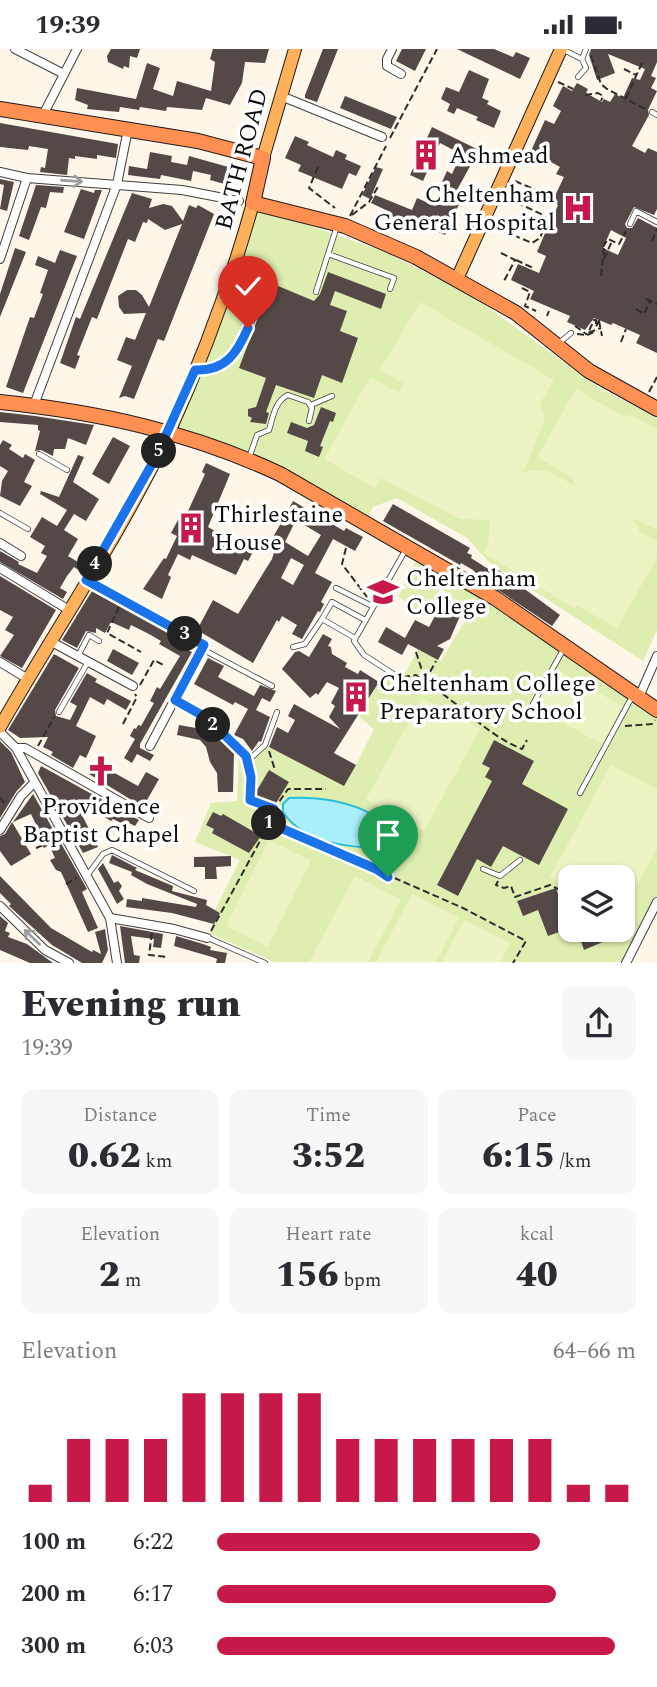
<!DOCTYPE html>
<html lang="en">
<head>
<meta charset="utf-8">
<style>
	:root { --surface:#fff; --page:#f7f7f7; --text:#2b2b33; --muted:#7c7c81; --accent:#c7184a }
	body { margin:0; font-family:Spectral,serif; background:var(--page); color:var(--text); height:100vh; display:flex; flex-direction:column; font-size:26px; white-space:nowrap }
	* { box-sizing:border-box; margin:0 }
	p { font-size:23px; color:var(--muted) }
	.icon { flex:none; width:38px; height:38px; fill:none; stroke:currentColor; stroke-width:2; stroke-linecap:round; stroke-linejoin:round }
	.map { position:relative; height:914px; overflow:hidden }
	.panel { display:flex; flex-direction:column; background:var(--surface); flex:1 }
	.panel>* { flex:none }
	.controls { position:absolute; left:558px; top:816px; display:grid; gap:14px }
	.controls a { display:grid; place-items:center; width:77px; height:77px; border-radius:14px; background:var(--surface); box-shadow:0 2px 5px #0004; font-size:35px }
	.pin { position:absolute; display:grid; place-items:center; width:60px; height:60px; color:#fff; margin:-72px -30px; border-radius:50% 50% 50% 0; rotate:-45deg; box-shadow:0 0 7px #0007 }
	.pin .icon { rotate:45deg }
	.km { position:absolute; width:35px; height:35px; margin:-18px; border-radius:50%; background:#222; color:#fff; font-size:19px; line-height:35px; text-align:center }
	.round { display:grid; place-items:center; flex:none; width:74px; height:74px; border-radius:14px; background:var(--page) }
	.overview { display:flex; align-items:center; justify-content:space-between; height:119px; padding:0 21px }
	h1 { font-size:38px; font-weight:800; line-height:52px }
	.stats { display:grid; grid-template-columns:repeat(3,1fr); gap:10px; height:119px; padding:7px 21px }
	.stats div { display:grid; align-content:center; border-radius:14px; background:var(--page); text-align:center }
	.stats b { font-size:35px; font-weight:800 }
	.stats small { font-size:19px; font-weight:400 }
	.stats p { font-size:19px }
	.chart { height:196px; padding:14px 21px }
	.chart p { display:flex; justify-content:space-between }
	.chart svg { width:100%; height:126px; margin-top:7px; stroke:var(--accent); stroke-width:6 }
	ul { padding:0 21px; list-style:none; font-size:23px }
	li { display:grid; grid-template-columns:112px 84px 1fr; align-items:center; height:52px }
	li i { height:18px; border-radius:9px; background:var(--accent) }
	.status { display:flex; justify-content:space-between; align-items:center; height:49px; padding:0 35px; background:var(--surface); direction:ltr }
	.status svg { height:19px; fill:currentColor }
	.map>svg:first-child { display:block }
</style>
</head>
<body>
<div class="status"><b>19:39</b><svg viewBox="0 0 49 12"><path d="M0 12V9h3v3zM5 12V6h3v6zM10 12V3h3v9zM15 12V0h3v12zM26 1h20v11H26zM47 4h2v5h-2z"/></svg></div>
<div class="map">
<svg width="657" height="914" viewBox="0 0 657 914">
	<rect width="100%" height="100%" fill="#fff6ea"/>
	<path fill="#deedb0" fill-rule="evenodd" d="M255 162 317 179 385 203 469 245 603 341 657 369V581L643 612 489 513 467 489 397 449 373 458 366 473 280 425 169 382 236 215 245 204Z
		M420 504 657 661V853L626 913H274L209 884 220 864 215 861 240 811 195 793 211 754 237 752 239 706 253 710 268 697 303 714 356 716 374 680 359 668 379 633 388 629 400 633 418 601 441 612 472 560 456 553 442 539 439 540 437 548 424 564 398 548ZM570 828H623V880H570Z"/>
	<path fill="#eef3c3" d="M420 253 554 331 540 354 545 370 523 424 531 421 547 422 574 436 573 429 537 408 576 340 623 367 630 366 657 380V481L633 469 640 483 657 492V509L617 579 578 557 573 559 484 504 488 496 490 471 460 470 380 429 375 439 324 410 370 328 399 344 403 334 380 321Z
		M553 619 623 657 602 695 532 657Z
		M422 649 480 680 424 782 366 750Z
		M611 716 657 740V800L623 862V828H570V840L550 828Z
		M269 791 311 812 268 898 226 877Z
		M355 827 401 851 368 913H309Z
		M412 845 459 869 436 913H376Z
		M464 871 510 894 501 913H442Z"/>
	<path fill="#a9f0fc" stroke="#2abdd9" stroke-width="2" d="M289 749C324 747 359 754 388 775L390 786 387 797C354 801 303 794 283 763V755Z"/>
	<path fill="#554947" fill-rule="evenodd" d="M111 0H140L137 9 130 7 129 19 124 17 123 20 108 13 107 7Z
		M213 0H269L265 14 245 13 242 34 230 56 206 49 202 61 167 58 166 62 140 58 139 61 120 58 119 63 87 60 88 56 75 51 77 39 136 50 147 14 160 19 153 40 173 47 177 32 211 42 215 13 210 10Z
		M323 0H338L317 53 305 49V46Z
		M402 0H426L415 22 396 12Z
		M457 0H494L513 8 516 3 530 9 520 30Z
		M591 0H657V13L651 27 656 29 651 39 657 42 648 61 649 66 632 97 645 104 648 99 657 103V160L654 166 634 158 625 175 627 179H632L638 169 657 179V304L636 294 640 286 613 274 611 276 594 269 585 281 567 273 570 267 530 250 534 242 511 231 518 215 539 224 546 207 537 203 548 177 541 174 544 167 552 170 558 156 552 153 564 128 556 125 560 118 531 102 545 71 554 75 561 62 553 57 563 37 572 42 577 34 588 40 586 44 602 53 604 50 610 53 615 45 623 49 632 29 640 31 645 20 608 5 615 24 597 31 589 6ZM611 181 626 189 618 206 603 199Z
		M469 21 489 30 482 49 489 52 487 55 501 62 494 79 476 71 478 68 457 59 454 65 447 62 450 55 441 50 446 38 459 43Z
		M345 47 397 68 391 80 340 59Z
		M0 74 118 95 116 109 97 106V110L75 107V110L69 109 67 126 40 123 41 118 45 119 48 100 29 97 28 101 0 98Z
		M432 78 479 101 452 150 460 153 445 186 431 180 429 184 387 165 388 162 371 154 375 146 412 161 417 149 435 157 445 135 442 133 447 122 452 125 461 105 440 94 423 132 410 126Z
		M295 87 309 93 307 96 333 108 336 101 347 106 345 110 361 117 356 127 349 124 342 140 298 122 301 116 285 109Z
		M150 103 172 107 171 113 187 116 189 107 232 119 228 136 210 131 211 126 193 122 191 132 161 126 160 130 128 126 129 117 147 120Z
		M376 118 383 120 370 150 362 146Z
		M0 130 14 133 7 162 0 160 4 136 0 135Z
		M36 136 64 138 63 144 50 143 46 159 41 158 29 191 19 187Z
		M81 140 94 144 95 141H102L84 190 64 183Z
		M132 144 152 150 149 159 163 155 172 157 183 172 189 156 196 159 198 156 214 165 164 292 158 290 134 350 125 347 119 349 132 317 117 311 126 288 135 291 146 264 124 265 119 258 118 247 127 241H136L142 246 149 258 182 175 165 181 148 170 147 174 143 173 135 193 128 190 97 270 92 268 77 306 80 307 75 320 60 314 76 268 80 270Z
		M15 199 26 203 0 268V245Z
		M60 201 77 207 23 344 6 338 30 268 34 269 43 245 40 244 48 221 35 216 38 207 55 214Z
		M328 223 386 245 381 260 335 242 330 256 347 262 340 282 358 289 342 334 322 326 314 349 276 336 266 363 269 364 266 375 250 373 252 369 248 367V360L256 358 266 329 239 319 271 234 314 252 320 245Z
		M321 358 336 364 333 373 330 372 320 397 323 398 319 408 305 402 308 392 287 384 291 373 307 379 314 376Z
		M0 363 35 367 94 376 86 396 68 389 65 400H54L53 407 41 401 35 402 40 382 38 381V376L0 373Z
		M113 388 130 397 109 435 92 425Z
		M3 391 12 396 9 400 23 409 25 405 35 411 24 433 32 437 20 457 0 447 2 432 8 422 0 417V396Z
		M78 406 84 408 73 433 99 450 86 472 74 465 64 481 78 490 68 507 83 516 80 522 74 518 67 527 60 539 67 543 63 550 0 513V502L19 513 18 515 37 524 47 507 41 504 45 497 30 488 42 468 57 477 67 461 40 445 41 442 59 448Z
		M206 414 230 425 208 478 241 497 242 495 254 501 248 512 244 510 236 526 192 506 190 511 178 505 168 526 171 528 162 550 143 540 164 509 166 510 177 487 171 484 178 471 183 473 205 425 202 423Z
		M293 452 344 482 346 479 363 488 355 502 333 490 315 524 332 533 321 553 324 555 320 563 318 562 302 590 292 585 297 576 282 567 279 573 277 571 253 614 197 581 213 551 238 565 272 510 275 500 268 497 285 467 282 465 285 459 289 460ZM296 471 321 486 308 507 285 493ZM291 509 304 516 293 536 281 529Z
		M393 455 470 499 467 504 472 506 471 509 496 525 499 521 560 566 552 577 483 531 473 521 461 514 460 516 383 472Z
		M0 527 56 561 22 619 0 607 14 586 5 581 13 568 0 561Z
		M92 542 186 593 183 598 192 603 140 695V699L154 706 150 712 137 705 132 714 124 709 135 690 130 687 134 679 136 680 138 676 141 677 154 654 150 652 157 638 160 640 180 607 159 595 161 592 149 585 131 576 129 581 111 573 105 584 96 579V584L86 582 77 599 62 591Z
		M442 554 460 567 450 590 437 597 444 600 438 611 408 595 402 606 378 593 386 578 405 589 415 571 429 578Z
		M323 585 332 590 328 597 331 598 332 605 347 614 345 618 358 625 360 621 379 633 334 704 356 716 344 737 269 698 277 678 288 684 295 671 288 667 294 655 340 680 329 668 335 657 331 654 339 639 327 633 318 646 316 644 310 649 282 620 295 603 299 602 309 608Z
		M113 600 139 614 132 626 107 612Z
		M54 605 79 619 55 661 56 667 70 671 77 657 70 653 87 624 97 630 95 633 131 652 126 661 107 650 104 656 90 648 76 677 96 687 86 709 80 706 73 719 51 706 53 703 43 698 48 688 20 689 8 681Z
		M208 609 224 617 218 628 254 647 260 636 276 642 270 653 262 649 256 661 270 668 261 693 259 692 252 702 243 690 234 686 248 660 235 653 233 656 194 635Z
		M199 674 211 680 234 704 233 743H218L217 724 210 713 206 698 200 691 177 686 179 676 196 679Z
		M494 691 534 712 522 735 568 760 539 816 503 797 491 818 477 810 458 847 437 836 492 732 485 728 490 719 482 715Z
		M0 692 11 703 25 733 16 743 0 769Z
		M98 709 114 718 111 722 138 737 146 723 159 730 143 758 89 725Z
		M41 717 139 771 135 777 125 772 121 774 113 770 111 772 74 750 98 798 83 804 38 724Z
		M269 721 289 733 273 759 253 748Z
		M33 745 87 840 82 843 98 879 88 883 61 823 56 821 50 811 55 809 49 796 44 799 38 790 42 788 31 765 13 773Z
		M213 763 221 767 223 765 261 787 249 804 212 784 214 780 206 776Z
		M12 773 31 805 11 817 0 802V787L5 785Z
		M112 806 137 819 135 821 173 837 172 842 207 851 206 856 220 864 214 875 172 864 126 858 127 850 142 852V849L196 858 197 855 147 835 131 826 132 823 109 814Z
		M231 807V817L216 818 217 830H205V818H194V808Z
		M103 814 114 834 118 832 122 837 119 842 124 850 117 855 98 820Z
		M0 827 51 879 92 903 93 901 101 905 95 883 105 880 108 901 102 914H82L52 896 9 857 11 855 0 844Z
		M556 839 564 864 570 862V879L548 887 538 861 523 867 517 852Z
		M0 867 8 874 5 882 10 884 8 888 27 895 53 914H30L0 901Z
		M120 877 163 885 161 899 153 898 154 890 131 887 134 906 140 907 139 914H125Z
		M577 880H609L612 889 584 901Z
		M176 887 203 895 211 898 210 901 227 904 225 914H216L217 910 212 908 174 897Z"/>
	<g fill="none" stroke-linecap="round" stroke-linejoin="round">
		<g stroke="#3f3f3f" stroke-width="6">
			<path id="service" d="M562 0 582 10
				M578 28 586 19 582 10 586 0
				M652 63 657 66
				M630 175 636 162 657 173
				M328 205 394 229 390 240
				M316 243 337 177
				M559 294 571 284
				M197 321C208 321 219 320 228 313 245 301 265 246 255 227 251 220 244 217 237 215
				M311 356 332 347
				M39 405 67 421
				M249 409 257 386 269 381C273 368 275 352 288 346L308 353 312 359 309 372
				M0 464 28 480
				M336 539 372 557
				M355 589 322 570 332 553 365 571
				M293 598 305 595 322 570
				M202 600 272 637
				M78 607 89 586 99 592
				M398 628 364 606 354 592 406 500
				M175 651 207 669 246 707H253L265 696 277 663
				M59 663 88 613
				M530 669 533 655 563 601
				M580 744 633 646
				M483 820 500 827 520 811
				M86 828 103 805 112 801 194 842
				M208 889 265 914"/>
		</g>
		<g stroke="#3f3f3f" stroke-width="10">
			<path id="minor" d="M15 0 64 25
				M392 0 387 10V17L401 25
				M281 47 382 88
				M43 66 77 0
				M0 123 27 129 182 141 239 152
				M0 210 27 129
				M34 356 117 135 128 80
				M0 494 21 507
				M0 519 69 561
				M86 531 204 595 150 697
				M50 592 133 637
				M0 613 28 630
				M639 648 657 607
				M0 683 16 699 110 869 117 914
				M16 699H25L149 769
				M0 781 21 747 34 734
				M0 857 45 901 69 914
				M110 869 174 880 207 889
				M626 914 657 853"/>
		</g>
		<g stroke="#1d1d1d" stroke-width="14">
			<path id="primary" d="M263 109 295 0
				M457 230 561 0
				M0 678C56 580 121 485 169 383 203 309 231 233 253 154"/>
		</g>
		<g stroke="#1d1d1d" stroke-width="16">
			<path id="trunk" d="M0 60 198 92 263 109 253 154 345 177 416 208 516 264 589 322 657 360
				M0 353C98 363 190 383 280 425L495 549 657 661"/>
		</g>
		<path stroke="#2e2e2e" stroke-width="2" stroke-dasharray="7 3.5" stroke-linecap="butt" d="M591 7 601 35 607 40 647 61
			M624 20 636 26
			M558 33 573 40
			M585 46 598 44 603 47 601 52
			M626 49 642 14
			M390 89 437 0
			M318 118 309 139 335 159
			M515 132 547 146
			M507 149 543 166 542 170
			M352 166 369 153 379 136
			M350 167 386 97
			M494 178 532 194 540 189 545 176
			M652 192 657 179
			M603 198 608 190 619 195 626 182
			M501 204 515 211 503 234
			M604 210 612 192
			M516 211 533 219
			M601 227 604 199
			M522 239 530 243 525 257 536 262
			M646 250 657 255
			M636 260 644 265 650 252
			M547 267 549 262
			M599 271 596 278V271H594L588 284 601 279
			M599 272 602 287
			M575 277 585 284
			M577 285 587 286 585 284
			M587 286 597 282
			M621 293 626 280
			M649 343 657 328
			M346 499 342 515 367 548
			M119 558 107 584 141 603
			M416 603 426 634C459 653 486 686 522 700L527 691
			M403 628 416 626 421 630
			M425 632 436 612
			M140 636 154 611 165 617
			M123 675 137 648 135 645
			M625 677 652 675 655 671
			M38 697 54 668
			M269 702 275 721
			M248 715 251 728 250 751 273 760
			M0 748 6 757
			M269 774 463 859 526 892 513 914
			M36 799 56 791
			M383 823 395 807 390 793
			M498 832 496 836 504 839 511 837 515 848 550 836 570 846
			M66 835 77 829
			M211 882 266 781 274 760 288 740H326
			M152 884 149 906 168 908"/>
		<use href="#service" stroke="#fff" stroke-width="4.5"/>
		<use href="#minor" stroke="#fff" stroke-width="8"/>
		<use href="#primary" stroke="#ffb05a" stroke-width="12"/>
		<use href="#trunk" stroke="#ff9051" stroke-width="14"/>
	</g>
	<defs><path id="oneway-shaft" d="M-6 0H5M1.5-3L5.5 0L1.5 3" fill="none" stroke-width="1.6" stroke-linecap="round" stroke-linejoin="round" transform="scale(1.75)"/></defs>
	<g stroke="#9e9e9e">
		<use href="#oneway-shaft" transform="translate(72 132) rotate(4)"/>
		<use href="#oneway-shaft" transform="translate(32 888) rotate(-136)"/>
	</g>
	<g fill="none" stroke-linecap="round" stroke-linejoin="round">
		<g stroke="#fff" stroke-width="14">
			<path id="route" d="M248 279C237 304 226 322 195 321L156 408 86 531 204 596 175 651 207 669 246 707 251 728 250 751 274 760 269 774 376 820 388 828"/>
		</g>
		<use href="#route" stroke="#1a73e8" stroke-width="9"/>
	</g>
	<defs>
		<g id="building-bare" transform="scale(2.415)"><path d="M-4-6H4V6H1V3H-1V6H-4ZM-2.5-4.3h1.7v1.8h-1.7ZM.8-4.3h1.7v1.8H.8ZM-2.5-1h1.7V.8h-1.7ZM.8-1h1.7V.8H.8Z" fill="#c7184a" stroke="#fff" stroke-width="2.5" paint-order="stroke"/></g>
		<g id="hospital-bare" transform="scale(2.415)"><path d="M-5-5h3v3.5h4V-5h3V5h-3V1.5h-4V5h-3Z" fill="#c7184a" stroke="#fff" stroke-width="2.5" paint-order="stroke"/></g>
		<g id="school-bare" transform="scale(2.415)"><path d="M0-5L7-2L0 1L-7-2ZM-4 1L0 2.5L4 1V4Q0 6-4 4Z" fill="#c7184a" stroke="#fff" stroke-width="2.5" paint-order="stroke"/></g>
		<g id="church-bare" transform="scale(2.415)"><path d="M-1.2-6h2.4v3.5h3.3v2.4h-3.3V6h-2.4V-.1h-3.3v-2.4h3.3Z" fill="#c7184a" stroke="#fff" stroke-width="2.5" paint-order="stroke"/></g>
	</defs>
	<g fill-rule="evenodd">
		<use href="#building-bare" x="426" y="106"/>
		<use href="#hospital-bare" x="578" y="159"/>
		<use href="#building-bare" x="191" y="479"/>
		<use href="#school-bare" x="383" y="543"/>
		<use href="#building-bare" x="356" y="648"/>
		<use href="#church-bare" x="101" y="722"/>
	</g>
	<g text-anchor="middle" stroke-width="7" stroke-linejoin="round" paint-order="stroke">
		<g font-size="24" fill="#0c0c0c" stroke="#fff" text-anchor="start">
			<text x="449" y="114">Ashmead</text>
			<text x="555" y="153" text-anchor="end">Cheltenham<tspan x="555" dy="28">General Hospital</tspan></text>
			<text x="214" y="473">Thirlestaine<tspan x="214" dy="28">House</tspan></text>
			<text x="406" y="537">Cheltenham<tspan x="406" dy="28">College</tspan></text>
			<text x="379" y="642">Cheltenham College<tspan x="379" dy="28">Preparatory School</tspan></text>
			<text x="101" y="765" text-anchor="middle">Providence<tspan x="101" dy="28">Baptist Chapel</tspan></text>
		</g>
		<g font-size="24" fill="#0c0c0c" stroke="#fff">
			<text transform="translate(241 110) rotate(-75)" y="8">BATH ROAD</text>
		</g>
	</g>
</svg>
<div class="controls">
<a><svg class="icon" aria-label="layers" viewBox="0 0 24 24"><path d="M12 4l9 5-9 5-9-5zM3 14l9 5 9-5"/></svg></a>
</div>
<div class="pin" style="left:388px;top:828px;background:#1e9e55"><svg class="icon" aria-label="arrive" viewBox="0 0 24 24"><path d="M6 21V4h12l-3 4 3 4H6"/></svg></div>
<div class="pin" style="left:248px;top:279px;background:#d93025"><svg class="icon" aria-label="check" viewBox="0 0 24 24"><path d="M5 12l5 5 9-10"/></svg></div>
<b class="km" style="left:269px;top:774px">1</b>
<b class="km" style="left:213px;top:676px">2</b>
<b class="km" style="left:185px;top:585px">3</b>
<b class="km" style="left:95px;top:515px">4</b>
<b class="km" style="left:159px;top:402px">5</b>
</div>
<section class="panel">
<div class="overview"><div><h1>Evening run</h1><p>19:39</p></div><a class="round"><svg class="icon" aria-label="share" viewBox="0 0 24 24"><path d="M12 15V3M7 8l5-5 5 5M5 13v7h14v-7"/></svg></a></div>
<div class="stats">
<div><p>Distance</p><b>0.62<small> km</small></b></div>
<div><p>Time</p><b>3:52</b></div>
<div><p>Pace</p><b>6:15<small> /km</small></b></div>
</div>
<div class="stats">
<div><p>Elevation</p><b>2<small> m</small></b></div>
<div><p>Heart rate</p><b>156<small> bpm</small></b></div>
<div><p>kcal</p><b>40</b></div>
</div>
<div class="chart"><p><span>Elevation</span>64–66 m</p>
<svg viewBox="0 0 160 44" preserveAspectRatio="none"><path d="M5 44V38M15 44V22M25 44V22M35 44V22M45 44V6M55 44V6M65 44V6M75 44V6M85 44V22M95 44V22M105 44V22M115 44V22M125 44V22M135 44V22M145 44V38M155 44V38"/></svg>
</div>
<ul>
<li><b>100 m</b>6:22<i style="width:77%"></i></li>
<li><b>200 m</b>6:17<i style="width:81%"></i></li>
<li><b>300 m</b>6:03<i style="width:95%"></i></li>
</ul>
</section>
</body>
</html>
